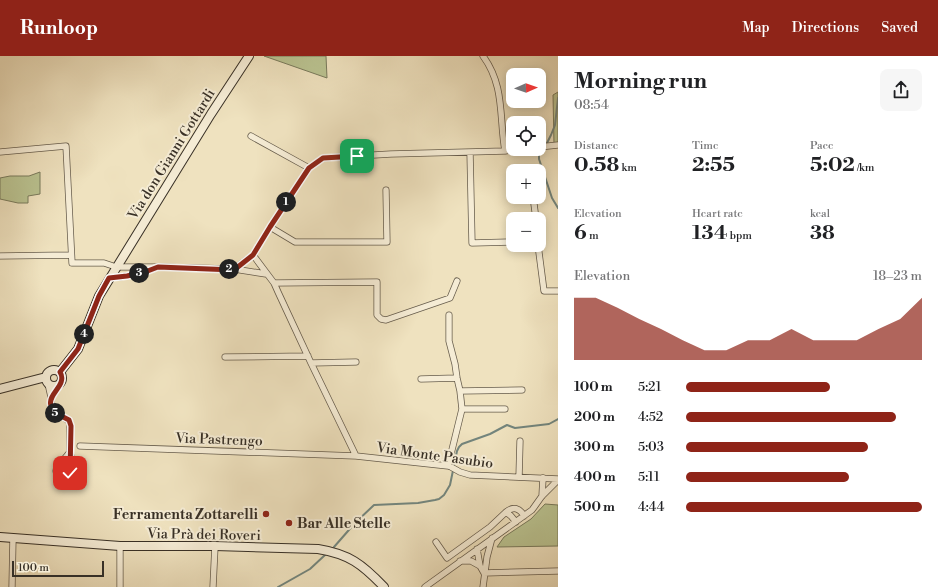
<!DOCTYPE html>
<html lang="en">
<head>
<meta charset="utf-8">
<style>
	:root { --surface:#fff; --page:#f6f6f6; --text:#202124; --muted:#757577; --accent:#8f2418 }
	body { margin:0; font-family:"Libre Bodoni",serif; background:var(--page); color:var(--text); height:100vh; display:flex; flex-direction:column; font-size:15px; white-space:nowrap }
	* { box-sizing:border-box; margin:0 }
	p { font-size:13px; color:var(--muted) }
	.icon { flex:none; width:22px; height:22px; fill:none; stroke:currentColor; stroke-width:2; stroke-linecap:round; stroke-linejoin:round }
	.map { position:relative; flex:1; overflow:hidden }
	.side { display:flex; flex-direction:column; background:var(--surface); width:380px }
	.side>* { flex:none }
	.needle { width:26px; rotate:88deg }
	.buttons { position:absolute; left:506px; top:12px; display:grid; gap:8px }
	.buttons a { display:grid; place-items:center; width:40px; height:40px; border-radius:8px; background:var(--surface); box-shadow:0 2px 10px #0003; font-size:20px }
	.scale { position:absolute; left:12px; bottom:10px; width:92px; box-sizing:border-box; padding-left:4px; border:2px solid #383026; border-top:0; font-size:11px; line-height:14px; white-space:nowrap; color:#383026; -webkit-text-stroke:3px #f5ecd5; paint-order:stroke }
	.pin { position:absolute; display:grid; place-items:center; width:34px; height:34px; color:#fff; margin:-17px; border-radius:8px; box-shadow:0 2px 6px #0006 }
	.km { position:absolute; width:20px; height:20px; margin:-10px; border-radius:50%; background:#222; color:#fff; font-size:11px; line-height:20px; text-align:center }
	.round { display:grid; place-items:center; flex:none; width:42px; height:42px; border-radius:8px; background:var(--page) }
	.overview { display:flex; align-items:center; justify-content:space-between; height:68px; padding:0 16px }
	h1 { font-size:22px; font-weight:700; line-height:30px }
	.stats { display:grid; grid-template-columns:repeat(3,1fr); gap:6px; height:68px; padding:4px 16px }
	.stats div { display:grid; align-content:center }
	.stats b { font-size:20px; font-weight:700 }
	.stats small { font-size:11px; font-weight:400 }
	.stats p { font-size:11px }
	.chart { height:112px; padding:8px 16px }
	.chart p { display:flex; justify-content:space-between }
	.chart svg { width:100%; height:72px; margin-top:4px; fill:var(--accent); opacity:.7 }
	ul { padding:0 16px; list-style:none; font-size:13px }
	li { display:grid; grid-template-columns:64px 48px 1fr; align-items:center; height:30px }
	li i { height:10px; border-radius:5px; background:var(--accent) }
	header { display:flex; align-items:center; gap:24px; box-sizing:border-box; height:56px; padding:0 20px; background:var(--accent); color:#fff }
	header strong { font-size:19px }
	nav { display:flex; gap:22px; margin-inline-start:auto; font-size:14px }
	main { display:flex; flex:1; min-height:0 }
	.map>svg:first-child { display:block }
</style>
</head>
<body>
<header>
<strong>Runloop</strong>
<nav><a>Map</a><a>Directions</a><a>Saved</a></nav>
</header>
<main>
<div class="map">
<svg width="558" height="531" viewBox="0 0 558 531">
	<rect width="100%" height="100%" fill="#efe2bf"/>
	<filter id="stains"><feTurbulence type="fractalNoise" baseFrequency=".005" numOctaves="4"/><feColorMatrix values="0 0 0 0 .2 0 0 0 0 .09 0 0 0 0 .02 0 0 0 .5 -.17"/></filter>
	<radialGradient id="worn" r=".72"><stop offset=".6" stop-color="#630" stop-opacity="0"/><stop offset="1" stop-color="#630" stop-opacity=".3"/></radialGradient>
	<path fill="#bac391" stroke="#797a5c" d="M264 0H326L327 22Z
		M558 36V88L554 89 553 39Z
		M40 116V138L28 140V147H18L0 143V122L10 120H29Z
		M545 448 558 449V490L497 491 504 481 531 463Z"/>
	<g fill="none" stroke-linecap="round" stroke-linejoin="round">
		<path stroke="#73857d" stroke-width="2" d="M547 87 551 79 555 69 558 42
			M542 95 539 99V103L552 142 558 152
			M334 491 355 467 374 449 418 447 435 444 439 443 444 439 450 429 457 395 459 391 462 388 490 378 507 369 515 372 549 368 558 363
			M278 531 310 513 325 499"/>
		<g stroke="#665c4c" stroke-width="7">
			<path id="minor" d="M483 0C505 30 499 61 505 95L517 93
				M539 91 558 89
				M0 96 66 90 72 207H104L116 211H158L234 213 253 199 270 171 309 112 251 80
				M470 96 472 187 513 186
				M309 112 323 102 391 98 505 95
				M534 148 536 163
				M270 171 295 186H387L386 134
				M538 189 544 235H558
				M253 199 274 227 278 236 311 307 356 400 448 410 451 411 460 416 470 419 558 423
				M0 200 71 199
				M234 213 266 218
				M110 222 127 220 145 216 154 212
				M274 227 377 226V259L381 263 386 264 450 242 457 225
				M225 301 308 300
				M311 307 356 306
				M421 323 457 322
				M48 328 51 341 61 327
				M460 335 522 334
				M51 341C49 362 63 356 70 367V396
				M462 353H505
				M80 390 356 400
				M56 415a7 7 0 1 1 14 0a7 7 0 1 1-14 0Z
				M60 408 70 396 71 400 69 412
				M448 410 462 353 460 335 457 322 455 308 449 285V259
				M519 421 520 385
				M542 440 543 422
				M516 466 511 460 506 456C513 450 520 452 524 460
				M436 486 447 502 490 471 506 456
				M477 493 480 510 484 517
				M460 505H471L480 510
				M484 517 558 515
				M12 531 13 482
				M120 531V490
				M213 531 215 490
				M425 531 532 454 542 440 558 424
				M483 531 487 501 492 482"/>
		</g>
		<g stroke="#383026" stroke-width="10">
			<path id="secondary" d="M46 322a8 8 0 1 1 16 0a8 8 0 1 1-16 0Z
				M60 316 78 293 99 240 211 58 249 0
				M0 333 46 321
				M0 481 120 490H215L318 493C349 498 362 508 384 531"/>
		</g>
		<use href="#minor" stroke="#f5ecd5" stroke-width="5.5"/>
		<use href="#secondary" stroke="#f5ecd5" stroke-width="8"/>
	</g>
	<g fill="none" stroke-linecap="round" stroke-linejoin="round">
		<g stroke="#fff" stroke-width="8">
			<path id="route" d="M70 417 71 370 69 364C27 344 71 334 60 316L78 293 99 240 109 222 127 220 145 216 158 211 234 214 253 199 270 171 309 112 323 102 357 100"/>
		</g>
		<use href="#route" stroke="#8f2418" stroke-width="5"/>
	</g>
	<g fill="#8f2418" stroke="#f5ecd5" stroke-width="1.5">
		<circle cx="266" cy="458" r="4"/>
		<circle cx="289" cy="467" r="4"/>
	</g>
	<g text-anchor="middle" stroke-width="4" stroke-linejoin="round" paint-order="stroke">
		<g font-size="14" fill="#383026" stroke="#f5ecd5">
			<text transform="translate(171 98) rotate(-58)" y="5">Via don Gianni Gottardi</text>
			<text transform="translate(219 383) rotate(2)" y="5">Via Pastrengo</text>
			<text transform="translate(435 399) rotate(8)" y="5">Via Monte Pasubio</text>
			<text transform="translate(204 478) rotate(1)" y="5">Via Prà dei Roveri</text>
		</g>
		<g font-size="14" font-weight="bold" fill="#383026" stroke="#f5ecd5" text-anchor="end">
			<text x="258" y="463">Ferramenta Zottarelli</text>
			<text x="297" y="472" text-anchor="start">Bar Alle Stelle</text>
		</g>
	</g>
	<rect width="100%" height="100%" filter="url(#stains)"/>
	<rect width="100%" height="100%" fill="url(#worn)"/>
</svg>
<div class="buttons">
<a><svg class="needle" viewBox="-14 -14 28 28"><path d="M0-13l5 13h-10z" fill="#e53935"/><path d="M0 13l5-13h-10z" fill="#757577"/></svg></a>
<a><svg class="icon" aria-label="locate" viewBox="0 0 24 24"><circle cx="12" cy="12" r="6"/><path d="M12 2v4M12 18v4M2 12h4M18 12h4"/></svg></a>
<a>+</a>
<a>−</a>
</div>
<div class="scale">100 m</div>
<div class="pin" style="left:357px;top:100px;background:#1e9e55"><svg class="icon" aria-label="arrive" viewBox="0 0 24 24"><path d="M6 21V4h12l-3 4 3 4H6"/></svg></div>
<div class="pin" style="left:70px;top:417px;background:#d93025"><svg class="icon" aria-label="check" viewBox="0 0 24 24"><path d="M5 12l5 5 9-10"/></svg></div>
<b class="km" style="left:286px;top:146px">1</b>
<b class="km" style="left:229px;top:213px">2</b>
<b class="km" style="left:139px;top:217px">3</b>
<b class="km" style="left:84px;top:278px">4</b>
<b class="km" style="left:55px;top:357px">5</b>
</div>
<section class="side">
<div class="overview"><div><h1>Morning run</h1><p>08:54</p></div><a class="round"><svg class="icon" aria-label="share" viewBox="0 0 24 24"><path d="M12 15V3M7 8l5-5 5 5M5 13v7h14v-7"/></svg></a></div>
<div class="stats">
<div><p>Distance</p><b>0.58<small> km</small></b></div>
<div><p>Time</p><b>2:55</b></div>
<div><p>Pace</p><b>5:02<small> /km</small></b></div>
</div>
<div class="stats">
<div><p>Elevation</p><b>6<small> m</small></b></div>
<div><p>Heart rate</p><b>134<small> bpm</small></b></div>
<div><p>kcal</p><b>38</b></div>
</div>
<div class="chart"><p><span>Elevation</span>18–23 m</p>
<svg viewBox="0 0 160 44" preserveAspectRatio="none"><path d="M0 44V6L10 6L20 12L30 19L40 25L50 32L60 38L70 38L80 32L90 32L100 25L110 32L120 32L130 32L140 25L150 19L160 6V44z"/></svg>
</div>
<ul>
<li><b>100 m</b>5:21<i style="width:61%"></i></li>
<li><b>200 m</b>4:52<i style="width:89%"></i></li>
<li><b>300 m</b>5:03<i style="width:77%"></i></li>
<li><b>400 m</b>5:11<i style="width:69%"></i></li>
<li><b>500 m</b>4:44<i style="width:100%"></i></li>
</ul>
</section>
</main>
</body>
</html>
